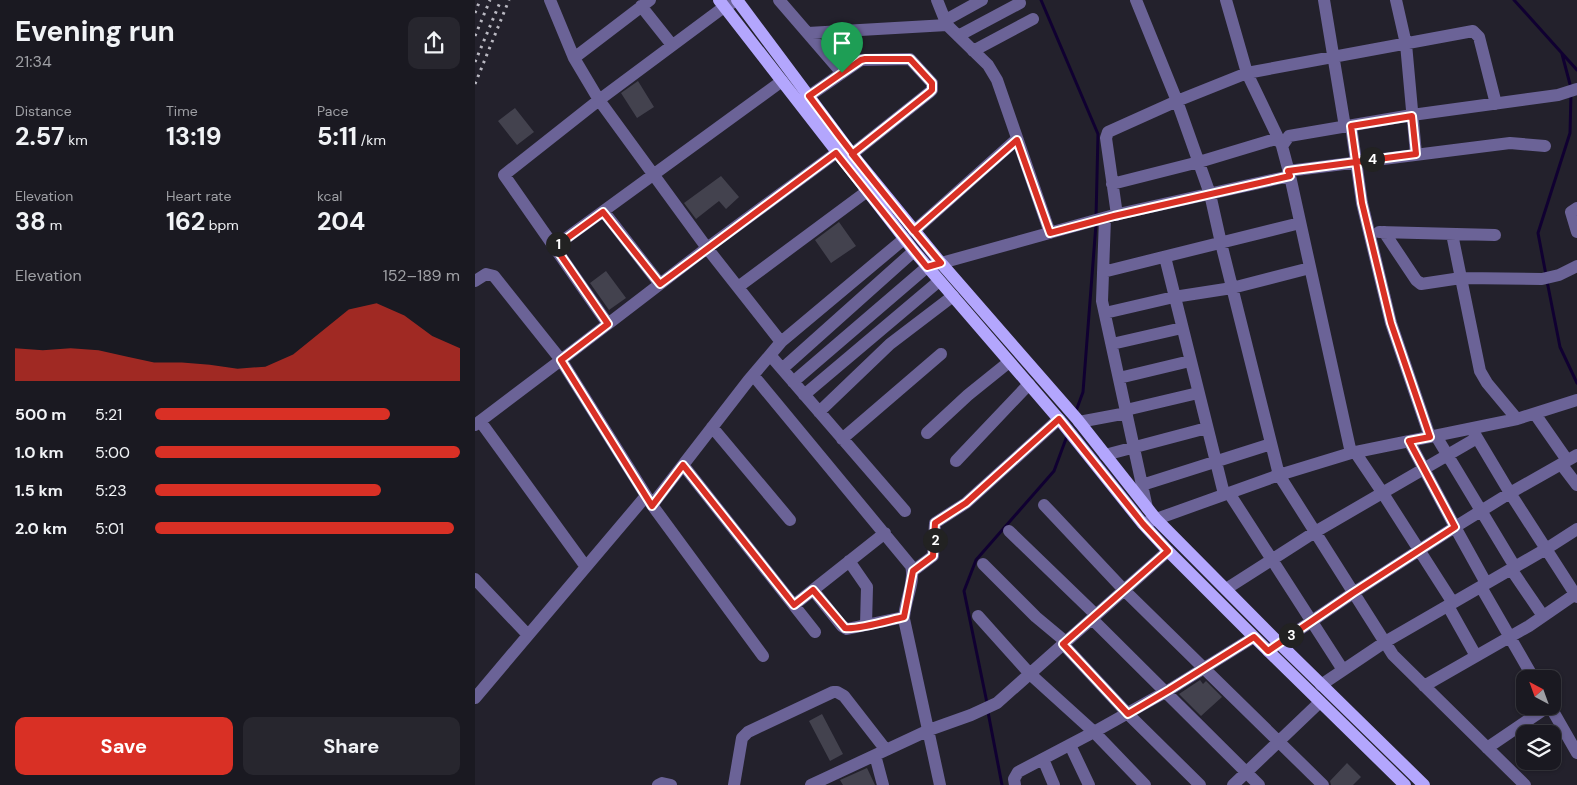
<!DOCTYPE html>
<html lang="en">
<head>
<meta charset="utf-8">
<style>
	:root { --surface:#1a1921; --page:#27262e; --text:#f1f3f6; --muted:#9fa0a5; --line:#38383f; --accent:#d93025 }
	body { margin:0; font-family:"DM Sans",sans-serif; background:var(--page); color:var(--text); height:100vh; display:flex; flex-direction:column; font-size:19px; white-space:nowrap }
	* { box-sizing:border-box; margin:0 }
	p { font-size:16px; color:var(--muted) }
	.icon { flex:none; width:28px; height:28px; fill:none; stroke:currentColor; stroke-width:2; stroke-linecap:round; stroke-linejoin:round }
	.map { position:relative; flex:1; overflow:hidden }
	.details { display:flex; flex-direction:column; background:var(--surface); width:475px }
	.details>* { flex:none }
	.needle { width:32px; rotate:319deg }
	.tools { position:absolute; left:1041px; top:670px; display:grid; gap:10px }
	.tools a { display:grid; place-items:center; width:45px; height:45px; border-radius:10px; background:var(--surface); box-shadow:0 1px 4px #0004,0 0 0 1px var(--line); font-size:25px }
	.pin { position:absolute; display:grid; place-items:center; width:42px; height:42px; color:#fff; margin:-51px -21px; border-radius:50% 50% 50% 0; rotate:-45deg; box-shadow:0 0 5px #0007 }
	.pin .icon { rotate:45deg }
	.km { position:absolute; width:25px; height:25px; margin:-12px; border-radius:50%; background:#222; color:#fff; font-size:14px; line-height:25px; text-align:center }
	.round { display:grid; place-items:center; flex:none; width:52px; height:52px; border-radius:10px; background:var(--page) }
	.headline { display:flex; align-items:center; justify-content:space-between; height:85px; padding:0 15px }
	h1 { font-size:28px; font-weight:700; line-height:38px }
	.metrics { display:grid; grid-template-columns:repeat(3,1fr); gap:8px; height:85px; padding:5px 15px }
	.metrics div { display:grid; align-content:center }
	.metrics b { font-size:25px; font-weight:700 }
	.metrics small { font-size:14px; font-weight:400 }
	.metrics p { font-size:14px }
	.chart { height:140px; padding:10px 15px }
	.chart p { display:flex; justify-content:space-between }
	.chart svg { width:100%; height:90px; margin-top:5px; fill:var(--accent); opacity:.7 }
	.action { display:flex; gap:10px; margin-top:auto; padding:10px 15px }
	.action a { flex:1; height:58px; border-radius:10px; background:var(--accent); color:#fff; font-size:20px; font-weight:700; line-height:58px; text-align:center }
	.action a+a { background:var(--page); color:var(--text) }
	ul { padding:0 15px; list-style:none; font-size:16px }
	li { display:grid; grid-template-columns:80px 60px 1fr; align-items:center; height:38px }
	li i { height:12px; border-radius:6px; background:var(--accent) }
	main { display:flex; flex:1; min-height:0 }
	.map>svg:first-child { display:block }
</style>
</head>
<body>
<main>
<section class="details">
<div class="headline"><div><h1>Evening run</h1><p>21:34</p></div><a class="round"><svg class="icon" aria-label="share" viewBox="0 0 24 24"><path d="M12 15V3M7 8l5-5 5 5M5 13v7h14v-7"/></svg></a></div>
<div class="metrics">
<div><p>Distance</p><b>2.57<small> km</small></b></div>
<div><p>Time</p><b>13:19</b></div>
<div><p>Pace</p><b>5:11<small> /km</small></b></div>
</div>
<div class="metrics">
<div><p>Elevation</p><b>38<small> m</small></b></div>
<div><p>Heart rate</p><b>162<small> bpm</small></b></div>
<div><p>kcal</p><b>204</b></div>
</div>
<div class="chart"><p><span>Elevation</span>152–189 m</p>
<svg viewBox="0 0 160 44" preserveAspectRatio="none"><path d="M0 44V28L10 29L20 28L30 29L40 32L50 35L60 35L70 36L80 38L90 37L100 31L110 20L120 9L130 6L140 12L150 22L160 28V44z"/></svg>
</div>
<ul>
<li><b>500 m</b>5:21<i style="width:77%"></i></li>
<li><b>1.0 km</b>5:00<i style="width:100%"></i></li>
<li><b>1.5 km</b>5:23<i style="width:74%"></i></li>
<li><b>2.0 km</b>5:01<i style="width:98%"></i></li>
</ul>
<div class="action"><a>Save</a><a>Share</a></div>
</section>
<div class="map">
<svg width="1102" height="785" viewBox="0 0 1102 785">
	<rect width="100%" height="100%" fill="#23212c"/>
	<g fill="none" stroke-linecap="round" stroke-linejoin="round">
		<path stroke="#100031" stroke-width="3" d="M566 0 623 134 621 218
			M1039 0 1102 70
			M1087 54 1096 88
			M1071 275 1063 233 1095 133 1096 94
			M1072 281 1085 347 1102 383
			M601 411 608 392 621 224
			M512 703 489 591 501 560 579 471 592 436
			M513 712 527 785"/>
	</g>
	<path fill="#43424e" d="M163 81 179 107 162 118 146 93Z
		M40 108 59 132 42 145 23 121Z
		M246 176 264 197 251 209 244 201 221 219 209 203Z
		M364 222 381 246 356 263 340 240Z
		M131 271 151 298 134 310 115 283Z
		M725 680 728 684 731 681 747 697 726 716 704 694Z
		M347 714 368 754 355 761 334 721Z
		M872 763 886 777 878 785H856L855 781Z
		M392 768 400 785H368L365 780Z"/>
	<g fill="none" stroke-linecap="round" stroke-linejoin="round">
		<path stroke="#6b6397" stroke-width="12" d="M75 0 99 58 124 100 232 248 306 342
			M304 0 367 73
			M462 0 472 25 513 65 522 80 575 233
			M661 0 702 101 735 194 746 243 804 475 918 655 1050 785
			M751 0 772 73 806 144
			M849 0 870 127
			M921 0 931 44 941 154
			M166 6 197 45
			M469 21 507 0
			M333 33 472 25
			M483 36 545 3
			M498 51 558 19
			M99 58 175 0
			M334 96 386 60 435 59 457 83V90L455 92 377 154
			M876 126 887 203 916 323 955 437
			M361 153 232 248 86 360 177 505 273 381 306 342 429 239
			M813 171 1035 143 1070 146
			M815 176 876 453
			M637 184 724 162 804 138
			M1102 208 1096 212 1102 232
			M129 212 185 284
			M642 215 631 138 633 132 702 101 772 73 998 31 1004 37 1021 104
			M630 218 627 301 672 508
			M439 231 542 139
			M904 232 1020 235
			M909 232 941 280 946 284 986 278 1067 279 1084 275 1102 266
			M977 234 1005 371 1012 383 1042 419
			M79 247 307 81
			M690 257 749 494
			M628 272 825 223
			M0 281 11 274 19 276 86 360 0 425
			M263 287 391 192
			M630 313 699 297 757 288 835 268
			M133 324 29 175 124 100 249 7 257 3
			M637 344 707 328
			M295 355 430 511
			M307 369 439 251
			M278 375 436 566C441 580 429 603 429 619L465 785
			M644 378 715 361
			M318 382 452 267 639 215 815 176 807 146 814 136 937 115 1083 95 1102 89
			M329 395 464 281
			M651 410 723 393
			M344 412 415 344 478 296
			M1060 414 1092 460
			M5 421 111 567
			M604 422 652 413
			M237 427 315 520
			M998 431 1035 493 1102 597
			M452 433 493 395 534 362
			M961 436 1040 567
			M367 439 466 354
			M880 452 907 492 978 603
			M630 455 732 428
			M481 461 554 384
			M1086 464 1102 485
			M208 465 340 632
			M667 485 796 444
			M754 493 868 670
			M177 505 288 656
			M569 505 649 590 848 785
			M673 522 804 475 876 453 1042 419 1102 400
			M534 531 621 615
			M374 561 392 587 391 625
			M508 564 561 617 591 642
			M1036 569 1068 616
			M438 571 458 556 460 523 491 503 584 419
			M0 579 53 635
			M1011 583 980 527 1035 493 1102 455
			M1006 587 1059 679
			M751 589 840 532 1002 438
			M338 590 367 626 372 629 429 617
			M319 605 410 533
			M973 606 1001 656
			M503 616 555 674 619 732 670 785
			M617 619 784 785
			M588 644 653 714 725 785
			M793 651 878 593 980 527 934 441
			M846 685 910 642 1071 549 1102 529
			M949 686 1054 626 1102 593
			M0 698 171 496
			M1075 706 1102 753
			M595 745 614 785
			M1012 748 1074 706
			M400 755 408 785
			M568 759 579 785
			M183 785 187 783 196 785
			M259 785 267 738 273 732 358 692H362L369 696 411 750
			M336 785 454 730 496 715 522 703 693 551
			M540 785 539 779 543 772 619 732 694 690 779 637
			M758 785 845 702"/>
		<path stroke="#b3a6fd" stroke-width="12" d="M244 0 439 251 588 424 668 524 693 551 779 637 930 785
			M262 0 377 154 466 263 602 419 681 519 804 643 949 785"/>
		<path stroke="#bab9c2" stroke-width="3" stroke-dasharray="2.5 5" stroke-linecap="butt" d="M0 13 5 0
			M0 36 15 0
			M0 62 26 0
			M0 84 34 0"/>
	</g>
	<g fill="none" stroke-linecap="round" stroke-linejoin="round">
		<g stroke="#fff" stroke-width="10">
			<path id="route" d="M367 73 334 96C376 153 420 209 466 263L452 267 361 153 185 284 128 212 80 247 133 324 86 360 177 506 208 465 319 605 338 590 370 628C382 630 415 620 429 617L438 571 458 556 460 523 491 503 584 419 668 524 693 551 588 644 653 714 694 690 779 637 793 651 878 593 980 527 934 441 955 437 916 323 887 203 876 126 937 116 941 154 813 171 815 176 639 216 575 233 542 140 439 231 377 154 455 92 457 90V83L435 59H390L386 60 367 73"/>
		</g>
		<use href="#route" stroke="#d93025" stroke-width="6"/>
	</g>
</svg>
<div class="tools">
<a><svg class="needle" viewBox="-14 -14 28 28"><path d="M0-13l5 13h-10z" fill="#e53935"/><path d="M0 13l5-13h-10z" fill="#9fa0a5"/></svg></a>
<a><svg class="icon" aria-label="layers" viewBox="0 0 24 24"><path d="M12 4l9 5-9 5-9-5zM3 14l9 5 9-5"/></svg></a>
</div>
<div class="pin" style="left:367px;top:73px;background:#1e9e55"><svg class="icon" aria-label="arrive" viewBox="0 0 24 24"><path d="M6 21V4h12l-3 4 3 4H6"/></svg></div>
<b class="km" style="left:83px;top:244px">1</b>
<b class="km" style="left:460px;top:540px">2</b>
<b class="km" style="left:816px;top:635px">3</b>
<b class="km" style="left:897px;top:159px">4</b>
</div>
</main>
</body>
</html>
